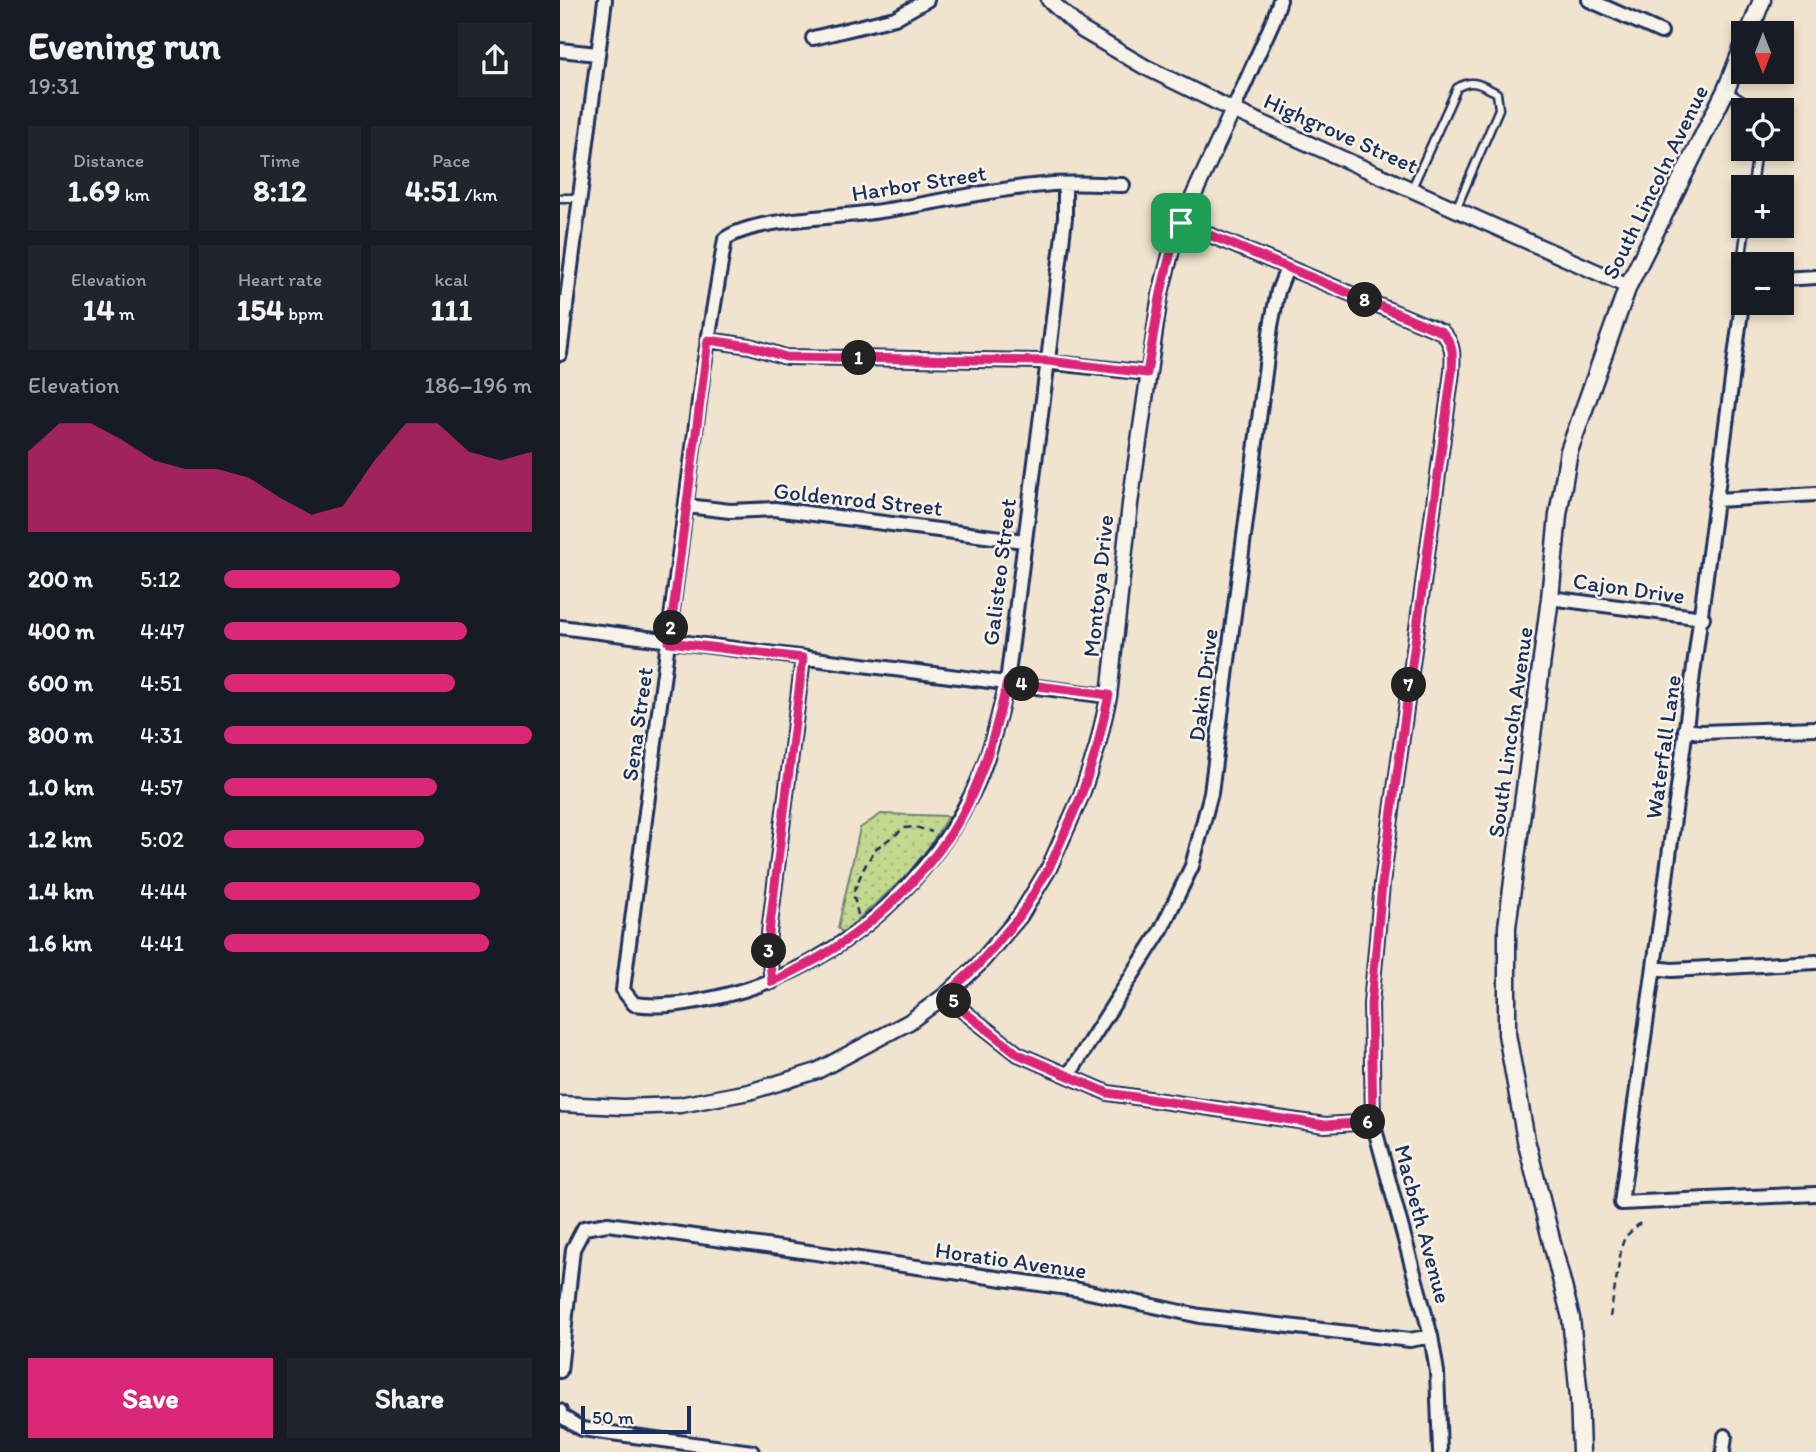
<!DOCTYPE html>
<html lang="en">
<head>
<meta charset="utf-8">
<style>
	:root { --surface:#171b24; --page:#20242c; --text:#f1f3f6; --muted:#9ea1a6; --accent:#db2777 }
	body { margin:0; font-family:Itim,sans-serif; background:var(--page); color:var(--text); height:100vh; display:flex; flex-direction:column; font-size:26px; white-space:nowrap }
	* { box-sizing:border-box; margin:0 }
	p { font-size:23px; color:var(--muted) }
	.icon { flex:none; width:38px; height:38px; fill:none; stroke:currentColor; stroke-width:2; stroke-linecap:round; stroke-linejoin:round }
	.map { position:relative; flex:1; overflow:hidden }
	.details { display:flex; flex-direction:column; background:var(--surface); width:560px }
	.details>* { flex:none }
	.needle { width:46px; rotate:180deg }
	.tools { position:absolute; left:1171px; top:21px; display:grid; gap:14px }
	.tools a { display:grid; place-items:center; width:63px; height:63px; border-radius:0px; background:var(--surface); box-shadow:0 4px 10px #0003; font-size:35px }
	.scale { position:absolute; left:21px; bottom:18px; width:110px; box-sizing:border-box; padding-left:7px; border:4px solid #1b2f5e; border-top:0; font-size:19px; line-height:24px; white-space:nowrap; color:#1b2f5e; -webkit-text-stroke:5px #f7f3e8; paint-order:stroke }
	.pin { position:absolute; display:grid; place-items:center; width:60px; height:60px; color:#fff; margin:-30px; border-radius:14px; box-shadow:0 4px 10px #0006 }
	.km { position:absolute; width:35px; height:35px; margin:-18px; border-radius:50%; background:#222; color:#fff; font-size:19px; line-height:35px; text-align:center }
	.round { display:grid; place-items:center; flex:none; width:74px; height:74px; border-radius:0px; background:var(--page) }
	.head { display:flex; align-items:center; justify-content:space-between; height:119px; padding:0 28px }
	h1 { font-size:38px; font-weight:700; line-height:52px }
	.figures { display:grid; grid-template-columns:repeat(3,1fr); gap:10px; height:119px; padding:7px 28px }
	.figures div { display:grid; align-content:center; border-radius:0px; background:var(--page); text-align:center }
	.figures b { font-size:30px; font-weight:700 }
	.figures small { font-size:19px; font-weight:400 }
	.figures p { font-size:19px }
	.chart { height:196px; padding:14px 28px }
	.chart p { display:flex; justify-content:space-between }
	.chart svg { width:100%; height:126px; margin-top:7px; fill:var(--accent); opacity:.7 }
	.primary-button { display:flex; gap:14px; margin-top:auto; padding:14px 28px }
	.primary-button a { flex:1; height:80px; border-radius:0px; background:var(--accent); color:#fff; font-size:28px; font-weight:700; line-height:80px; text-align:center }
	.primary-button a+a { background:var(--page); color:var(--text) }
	ul { padding:0 28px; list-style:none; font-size:23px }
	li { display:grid; grid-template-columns:112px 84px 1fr; align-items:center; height:52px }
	li i { height:18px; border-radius:9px; background:var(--accent) }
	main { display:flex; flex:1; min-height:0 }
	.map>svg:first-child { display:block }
</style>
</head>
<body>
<main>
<section class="details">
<div class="head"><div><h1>Evening run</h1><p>19:31</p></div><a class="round"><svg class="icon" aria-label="share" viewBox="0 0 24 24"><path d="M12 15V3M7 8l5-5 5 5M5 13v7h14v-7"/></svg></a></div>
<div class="figures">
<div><p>Distance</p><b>1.69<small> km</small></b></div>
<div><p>Time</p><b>8:12</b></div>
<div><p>Pace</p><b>4:51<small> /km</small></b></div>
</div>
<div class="figures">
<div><p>Elevation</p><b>14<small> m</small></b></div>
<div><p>Heart rate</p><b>154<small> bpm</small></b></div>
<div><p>kcal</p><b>111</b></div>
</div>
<div class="chart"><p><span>Elevation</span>186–196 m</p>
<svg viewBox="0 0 160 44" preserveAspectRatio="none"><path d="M0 44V16L10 6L20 6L30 12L40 19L50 22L60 22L70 25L80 32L90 38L100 35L110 19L120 6L130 6L140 16L150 19L160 16V44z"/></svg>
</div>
<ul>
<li><b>200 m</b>5:12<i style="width:57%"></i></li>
<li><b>400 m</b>4:47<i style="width:79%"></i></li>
<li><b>600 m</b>4:51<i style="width:75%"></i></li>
<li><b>800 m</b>4:31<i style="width:100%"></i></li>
<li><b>1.0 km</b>4:57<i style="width:69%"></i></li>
<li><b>1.2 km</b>5:02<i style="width:65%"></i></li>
<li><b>1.4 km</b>4:44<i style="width:83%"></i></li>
<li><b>1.6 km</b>4:41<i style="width:86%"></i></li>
</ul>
<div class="primary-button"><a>Save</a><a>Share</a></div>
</section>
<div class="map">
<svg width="1256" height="1452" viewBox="0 0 1256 1452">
	<defs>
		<pattern id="park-dots" width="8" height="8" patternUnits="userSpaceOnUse" patternTransform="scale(1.75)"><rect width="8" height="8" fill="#c1d88e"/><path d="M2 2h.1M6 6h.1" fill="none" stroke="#a5ba7d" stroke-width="1.8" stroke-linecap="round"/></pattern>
	</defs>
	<rect width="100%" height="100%" fill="#f1e4cf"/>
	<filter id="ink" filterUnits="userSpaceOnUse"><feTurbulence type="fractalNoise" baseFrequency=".0143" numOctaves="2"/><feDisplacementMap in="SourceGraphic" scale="14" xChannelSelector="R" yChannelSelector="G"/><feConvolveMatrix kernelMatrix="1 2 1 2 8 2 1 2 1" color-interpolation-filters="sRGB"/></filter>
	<g filter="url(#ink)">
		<path fill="url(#park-dots)" stroke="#6e8476" stroke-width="2" d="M321 814 388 816 371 844 347 875 283 933 278 928 300 828Z"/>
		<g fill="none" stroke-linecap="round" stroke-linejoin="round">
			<g stroke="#1b2f5e" stroke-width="11">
				<path id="service" d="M1166 90 1197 110
					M1192 187 1197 149
					M851 190 897 88C913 78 921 85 937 93L939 109 896 209
					M0 198H19
					M1185 264 1182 256 1186 226"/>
			</g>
			<g stroke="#1b2f5e" stroke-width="18">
				<path id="minor" d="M1029 0 1101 32
					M253 38 335 18 367 0
					M0 50 37 54
					M673 110 713 21 720 0
					M505 184V218L490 344 447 682C439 715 428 764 412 794 360 895 270 971 158 997 131 1003 103 1008 74 1004L63 990 143 371 165 239C193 219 268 218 305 213 364 206 423 190 483 185 510 182 536 184 563 185
					M621 223 882 332C894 344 893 355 892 372L822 884 811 1004 813 1122 871 1336 877 1372 880 1452
					M1222 279 1256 277
					M1183 296C1144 599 1104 901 1061 1203L1256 1194
					M148 340 190 346 226 357 477 361 587 373
					M0 354 45 0
					M1157 500 1256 494
					M127 506 170 511 215 509 464 541
					M990 598 1143 618
					M0 627 549 696
					M1125 730 1142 732 1256 728
					M1094 968 1112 970 1256 962
					M212 982 208 944 210 924 243 658
					M387 994 402 1010 458 1054 548 1093 765 1125 813 1122
					M508 1076 601 930 632 866 651 793 711 326 718 291 727 268
					M0 1371 13 1249 24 1228 48 1224 515 1289 640 1316 850 1340 871 1336
					M0 1411 1 1416 22 1429 192 1452
					M1163 1452 1165 1436"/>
			</g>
			<g stroke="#1b2f5e" stroke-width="19">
				<path id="tertiary" d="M489 0 522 30 585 67 673 110 1068 286
					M0 1104 63 1107 120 1105 189 1092 257 1071 349 1022 387 994 419 964 460 916 489 868 521 796 537 748 549 696 570 504 600 295 613 245 621 223 673 110"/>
			</g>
			<g stroke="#1b2f5e" stroke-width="21">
				<path id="secondary" d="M1189 33 1202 0
					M1021 1452 1019 1397 1011 1318 966 1140 947 1034V927L990 598 998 515 1009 451 1068 286 1166 90 1183 47"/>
			</g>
			<path stroke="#1b2f5e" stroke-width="2.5" stroke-dasharray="7 5" stroke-linecap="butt" d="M298 915 293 893 303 870 315 849 345 828 355 827 372 832
				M1050 1317 1062 1245 1065 1237 1080 1223"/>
			<use href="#service" stroke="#f7f3e8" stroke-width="6"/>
			<use href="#minor" stroke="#f7f3e8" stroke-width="12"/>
			<use href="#tertiary" stroke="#f7f3e8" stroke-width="14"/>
			<use href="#secondary" stroke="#f7f3e8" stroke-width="16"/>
		</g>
	</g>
	<g fill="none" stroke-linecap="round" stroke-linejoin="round" filter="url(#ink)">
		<g stroke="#fff" stroke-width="14">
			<path id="route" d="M621 223 882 332C894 344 893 355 892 372L822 884 811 1004 813 1122 765 1125 548 1093 458 1054 402 1010 387 994 419 964 460 916 489 868 521 796 537 748 549 695 447 682C439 718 429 756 414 790 387 856 321 921 260 957 245 966 228 974 212 982L208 944 210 925 243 658 109 642 148 340 190 346 226 357 488 361 587 373C596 322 602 271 621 223Z"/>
		</g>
		<use href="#route" stroke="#db2777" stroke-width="9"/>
	</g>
	<g text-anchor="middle" stroke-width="5" stroke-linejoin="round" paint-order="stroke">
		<g font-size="23" fill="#1b2f5e" stroke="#f7f3e8">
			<text transform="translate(781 133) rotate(24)" y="8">Highgrove Street</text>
			<text transform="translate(1095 182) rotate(-64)" y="8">South Lincoln Avenue</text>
			<text transform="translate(359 183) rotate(-9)" y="8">Harbor Street</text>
			<text transform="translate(298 499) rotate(6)" y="8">Goldenrod Street</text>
			<text transform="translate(439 572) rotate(-83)" y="8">Galisteo Street</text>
			<text transform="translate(538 586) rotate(-84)" y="8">Montoya Drive</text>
			<text transform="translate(1069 588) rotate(8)" y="8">Cajon Drive</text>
			<text transform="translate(643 685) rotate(-83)" y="8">Dakin Drive</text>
			<text transform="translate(77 724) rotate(-82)" y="8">Sena Street</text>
			<text transform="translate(950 732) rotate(-82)" y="8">South Lincoln Avenue</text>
			<text transform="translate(1103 747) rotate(-82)" y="8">Waterfall Lane</text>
			<text transform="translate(863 1224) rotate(75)" y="8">Macbeth Avenue</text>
			<text transform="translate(451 1260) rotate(8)" y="8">Horatio Avenue</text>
		</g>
	</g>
</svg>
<div class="tools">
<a><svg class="needle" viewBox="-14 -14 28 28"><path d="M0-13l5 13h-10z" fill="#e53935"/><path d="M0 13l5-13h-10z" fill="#9ea1a6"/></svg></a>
<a><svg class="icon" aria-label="locate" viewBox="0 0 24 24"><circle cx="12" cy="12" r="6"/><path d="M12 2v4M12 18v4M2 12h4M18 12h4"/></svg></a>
<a>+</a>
<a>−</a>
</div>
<div class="scale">50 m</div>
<div class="pin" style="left:621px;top:223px;background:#1e9e55"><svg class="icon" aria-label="arrive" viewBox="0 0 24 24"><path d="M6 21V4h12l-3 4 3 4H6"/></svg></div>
<b class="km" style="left:299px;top:358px">1</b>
<b class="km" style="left:111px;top:628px">2</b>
<b class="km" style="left:209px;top:951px">3</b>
<b class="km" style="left:462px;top:684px">4</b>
<b class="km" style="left:394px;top:1001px">5</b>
<b class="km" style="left:808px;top:1122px">6</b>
<b class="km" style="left:849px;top:685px">7</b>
<b class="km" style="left:805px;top:300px">8</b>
</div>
</main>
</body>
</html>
